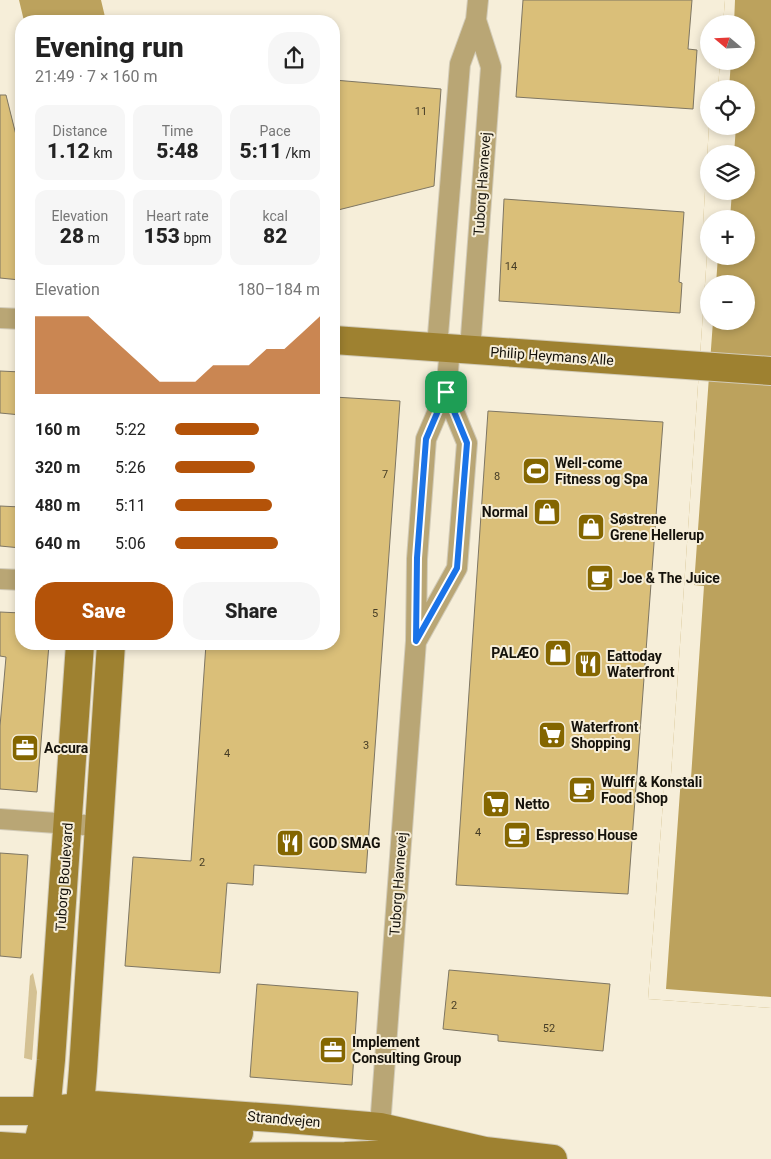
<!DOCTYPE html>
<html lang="en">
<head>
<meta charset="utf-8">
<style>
	:root { --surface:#fff; --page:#f6f6f6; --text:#222; --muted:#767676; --accent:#b45309 }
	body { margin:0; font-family:Roboto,sans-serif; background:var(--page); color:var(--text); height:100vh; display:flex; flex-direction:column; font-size:19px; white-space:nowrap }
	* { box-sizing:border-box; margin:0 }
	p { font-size:16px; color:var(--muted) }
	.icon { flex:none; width:28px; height:28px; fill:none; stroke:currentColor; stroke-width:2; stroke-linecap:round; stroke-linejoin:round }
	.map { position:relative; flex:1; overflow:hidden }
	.sheet { position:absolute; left:15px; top:15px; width:325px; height:635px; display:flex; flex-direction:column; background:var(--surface); border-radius:20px; box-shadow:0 2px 8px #0003 }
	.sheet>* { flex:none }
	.needle { width:32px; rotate:289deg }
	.buttons { position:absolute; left:700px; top:15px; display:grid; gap:10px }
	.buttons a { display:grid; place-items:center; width:55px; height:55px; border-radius:50%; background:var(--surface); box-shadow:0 2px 8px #0003; font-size:25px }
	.pin { position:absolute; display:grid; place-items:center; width:42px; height:42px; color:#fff; margin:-21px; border-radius:10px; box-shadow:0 2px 8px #0006 }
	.round { display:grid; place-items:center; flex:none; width:52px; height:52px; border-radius:20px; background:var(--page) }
	.overview { display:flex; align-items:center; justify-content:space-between; height:85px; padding:0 20px }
	h1 { font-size:28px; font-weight:800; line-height:38px }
	.metrics { display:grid; grid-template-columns:repeat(3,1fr); gap:8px; height:85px; padding:5px 20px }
	.metrics div { display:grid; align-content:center; border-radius:12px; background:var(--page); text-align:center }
	.metrics b { font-size:21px; font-weight:800 }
	.metrics small { font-size:14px; font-weight:400 }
	.metrics p { font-size:14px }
	.chart { height:140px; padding:10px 20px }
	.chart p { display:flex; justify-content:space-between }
	.chart svg { width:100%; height:90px; margin-top:5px; fill:var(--accent); opacity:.7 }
	.action { display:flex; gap:10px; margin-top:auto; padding:10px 20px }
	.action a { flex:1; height:58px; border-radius:20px; background:var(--accent); color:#fff; font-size:20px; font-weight:800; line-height:58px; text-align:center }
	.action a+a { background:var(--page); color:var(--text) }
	ul { padding:0 20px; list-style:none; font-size:16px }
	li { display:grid; grid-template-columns:80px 60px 1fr; align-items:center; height:38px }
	li i { height:12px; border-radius:6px; background:var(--accent) }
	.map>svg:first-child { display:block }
</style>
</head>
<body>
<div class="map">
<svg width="771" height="1159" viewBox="0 0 771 1159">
	<rect width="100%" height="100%" fill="#f6eed9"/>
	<path fill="#d4c193" d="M33 973 37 992 32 1060 24 1058 30 976Z"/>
	<path fill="#bca25d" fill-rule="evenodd" d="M19 0H101L106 21H24Z
		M725 0H771V1008L648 999 664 789H670L709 226V256H746V219H709V224H703L709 126H746V89H718L720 61H746V24H723ZM709 154H746V191H709ZM709 284H746V321H709Z"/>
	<path fill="#f6eed9" d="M725 0H735L734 24H723Z
		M720 61H731L729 89H718Z
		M709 126H736L734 154H709V191H732L730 219H709V224H703Z
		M709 226V256H718L716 284H709V321H713L694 585 704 586 691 778 681 777 666 989 771 997V1008L648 999 664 789H670Z"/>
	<path fill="#dabf79" stroke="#7e7663" d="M523 0H692L688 49 697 50 693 109 516 97Z
		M334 80 441 89 434 186 334 211Z
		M0 95H6L21 155V267L18 268 20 280 0 278Z
		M504 199 684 212 679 282 682 283 680 313 499 301Z
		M0 371 21 372V415L0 413Z
		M334 397 400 401 366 873 254 865 253 885 227 883 220 973 125 966 133 857 191 861 206 644H334Z
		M488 411 663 422 628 894 456 885Z
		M0 506 21 507V548L0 546Z
		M0 612 21 613V644H49L37 792 0 789V726L6 657 0 656Z
		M0 853 28 855 21 958 0 956Z
		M449 970 610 984 603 1051 498 1041V1035L443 1029Z
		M257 984 358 992 352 1085 250 1077Z"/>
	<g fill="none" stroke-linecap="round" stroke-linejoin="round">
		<g stroke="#d2cbb8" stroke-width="22">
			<path id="street" d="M0 318 21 319
				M437 347 460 64 476 20 478 0
				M470 350 491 67 476 20
				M0 579 21 580
				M417 640 457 568 467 443 446 392
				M0 819 98 826
				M380 1127 416 641 417 559 426 439 446 392 450 349"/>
		</g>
		<g stroke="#d2cbb8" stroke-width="30">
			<path id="secondary" d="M334 340 771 371
				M0 1111H46L94 1105 287 1119 380 1127 485 1151 553 1159
				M59 1127 76 1126 239 1133
				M0 1146 178 1157 345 1156 446 1152
				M34 1159 46 1111 51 1060 80 644
				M69 1159 80 1106 83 1070 111 644"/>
		</g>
		<use href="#street" stroke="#b9a675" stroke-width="20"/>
		<use href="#secondary" stroke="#9e8130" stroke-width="28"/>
	</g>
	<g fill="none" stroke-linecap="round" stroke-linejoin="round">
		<g stroke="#fff" stroke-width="10">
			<path id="route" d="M446 392 467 443 457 568 416 641 417 558 426 439Z"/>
		</g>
		<use href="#route" stroke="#1a73e8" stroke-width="6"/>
	</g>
	<defs>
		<g id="stadium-square" transform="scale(1.4375)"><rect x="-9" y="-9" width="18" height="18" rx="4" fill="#846600" stroke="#f6eed9"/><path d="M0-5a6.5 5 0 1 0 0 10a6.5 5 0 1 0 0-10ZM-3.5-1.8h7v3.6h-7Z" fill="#fff"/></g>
		<g id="shop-square" transform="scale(1.4375)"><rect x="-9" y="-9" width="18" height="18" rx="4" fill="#846600" stroke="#f6eed9"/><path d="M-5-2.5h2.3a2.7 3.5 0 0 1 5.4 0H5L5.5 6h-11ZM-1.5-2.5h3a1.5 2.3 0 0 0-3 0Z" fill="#fff"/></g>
		<g id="cafe-square" transform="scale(1.4375)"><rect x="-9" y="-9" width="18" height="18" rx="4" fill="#846600" stroke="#f6eed9"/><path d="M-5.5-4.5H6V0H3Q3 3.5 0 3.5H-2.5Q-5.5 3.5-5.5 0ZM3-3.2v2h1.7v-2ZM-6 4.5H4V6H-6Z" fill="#fff"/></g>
		<g id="restaurant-square" transform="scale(1.4375)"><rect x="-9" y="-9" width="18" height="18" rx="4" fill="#846600" stroke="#f6eed9"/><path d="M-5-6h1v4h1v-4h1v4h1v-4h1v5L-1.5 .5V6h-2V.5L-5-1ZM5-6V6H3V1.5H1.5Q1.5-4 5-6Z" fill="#fff"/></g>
		<g id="supermarket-square" transform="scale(1.4375)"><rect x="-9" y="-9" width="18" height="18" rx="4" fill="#846600" stroke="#f6eed9"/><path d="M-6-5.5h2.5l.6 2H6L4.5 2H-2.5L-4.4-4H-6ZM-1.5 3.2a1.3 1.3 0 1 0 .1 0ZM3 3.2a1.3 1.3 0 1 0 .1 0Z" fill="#fff"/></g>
		<g id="office-square" transform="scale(1.4375)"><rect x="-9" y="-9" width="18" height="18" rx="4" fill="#846600" stroke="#f6eed9"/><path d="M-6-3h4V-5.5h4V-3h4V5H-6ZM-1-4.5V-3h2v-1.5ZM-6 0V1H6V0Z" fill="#fff"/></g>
	</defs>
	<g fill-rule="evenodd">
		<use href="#stadium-square" x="536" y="471"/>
		<use href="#shop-square" x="547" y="512"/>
		<use href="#shop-square" x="591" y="527"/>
		<use href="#cafe-square" x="600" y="578"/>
		<use href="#shop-square" x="558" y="653"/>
		<use href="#restaurant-square" x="588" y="664"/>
		<use href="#supermarket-square" x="552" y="735"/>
		<use href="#office-square" x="25" y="748"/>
		<use href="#cafe-square" x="582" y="790"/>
		<use href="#supermarket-square" x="496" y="804"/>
		<use href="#cafe-square" x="517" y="835"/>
		<use href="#restaurant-square" x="290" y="843"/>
		<use href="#office-square" x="333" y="1050"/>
	</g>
	<g text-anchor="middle" stroke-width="4" stroke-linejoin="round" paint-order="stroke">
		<g font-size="11" fill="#463d26">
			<text x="421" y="115">11</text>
			<text x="511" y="270">14</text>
			<text x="385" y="478">7</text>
			<text x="497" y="480">8</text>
			<text x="375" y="617">5</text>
			<text x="366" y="749">3</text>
			<text x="227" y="757">4</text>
			<text x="478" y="836">4</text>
			<text x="202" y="866">2</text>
			<text x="454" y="1009">2</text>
			<text x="549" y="1032">52</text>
		</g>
		<g font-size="14" fill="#15120b" stroke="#f6eed9">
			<text transform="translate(482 184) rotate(-86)" y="5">Tuborg Havnevej</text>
			<text transform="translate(552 356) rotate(4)" y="5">Philip Heymans Alle</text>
			<text transform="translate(64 877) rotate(-86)" y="5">Tuborg Boulevard</text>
			<text transform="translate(398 884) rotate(-86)" y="5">Tuborg Havnevej</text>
			<text transform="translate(284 1119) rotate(5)" y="5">Strandvejen</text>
		</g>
		<g font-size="14" font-weight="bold" fill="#15120b" stroke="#f6eed9" text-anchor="start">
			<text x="555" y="468">Well-come<tspan x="555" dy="16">Fitness og Spa</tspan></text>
			<text x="528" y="517" text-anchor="end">Normal</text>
			<text x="610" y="524">Søstrene<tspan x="610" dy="16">Grene Hellerup</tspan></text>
			<text x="619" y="583">Joe &amp; The Juice</text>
			<text x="539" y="658" text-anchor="end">PALÆO</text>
			<text x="607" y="661">Eattoday<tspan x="607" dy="16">Waterfront</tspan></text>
			<text x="571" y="732">Waterfront<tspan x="571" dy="16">Shopping</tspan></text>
			<text x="44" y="753">Accura</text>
			<text x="601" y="787">Wulff &amp; Konstali<tspan x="601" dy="16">Food Shop</tspan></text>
			<text x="515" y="809">Netto</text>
			<text x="536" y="840">Espresso House</text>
			<text x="309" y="848">GOD SMAG</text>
			<text x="352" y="1047">Implement<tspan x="352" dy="16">Consulting Group</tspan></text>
		</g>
	</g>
</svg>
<div class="buttons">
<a><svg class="needle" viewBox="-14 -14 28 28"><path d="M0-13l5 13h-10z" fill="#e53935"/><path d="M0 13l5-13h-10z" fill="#767676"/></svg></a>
<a><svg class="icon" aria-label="locate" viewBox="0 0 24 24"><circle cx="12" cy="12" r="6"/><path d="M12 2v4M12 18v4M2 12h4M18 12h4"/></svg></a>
<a><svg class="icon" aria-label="layers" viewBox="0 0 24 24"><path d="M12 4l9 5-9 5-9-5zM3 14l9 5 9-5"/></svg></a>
<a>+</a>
<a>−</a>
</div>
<div class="pin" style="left:446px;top:392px;background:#1e9e55"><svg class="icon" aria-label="arrive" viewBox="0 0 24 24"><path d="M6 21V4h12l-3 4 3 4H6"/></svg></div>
<section class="sheet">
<div class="overview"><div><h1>Evening run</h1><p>21:49 · 7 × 160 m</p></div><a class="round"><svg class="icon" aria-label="share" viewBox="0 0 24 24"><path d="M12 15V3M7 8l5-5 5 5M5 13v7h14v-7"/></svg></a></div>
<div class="metrics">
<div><p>Distance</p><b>1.12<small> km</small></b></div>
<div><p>Time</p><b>5:48</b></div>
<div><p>Pace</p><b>5:11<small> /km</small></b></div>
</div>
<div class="metrics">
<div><p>Elevation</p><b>28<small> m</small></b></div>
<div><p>Heart rate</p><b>153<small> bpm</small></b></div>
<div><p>kcal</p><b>82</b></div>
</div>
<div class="chart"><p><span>Elevation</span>180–184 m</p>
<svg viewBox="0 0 160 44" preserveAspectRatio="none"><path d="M0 44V6L10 6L20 6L30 6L40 14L50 22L60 30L70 38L80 38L90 38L100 30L110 30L120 30L130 22L140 22L150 14L160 6V44z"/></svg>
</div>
<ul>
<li><b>160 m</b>5:22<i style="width:58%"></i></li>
<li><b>320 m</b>5:26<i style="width:55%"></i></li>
<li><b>480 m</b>5:11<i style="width:67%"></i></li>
<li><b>640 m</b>5:06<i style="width:71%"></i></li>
</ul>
<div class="action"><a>Save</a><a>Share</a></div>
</section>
</div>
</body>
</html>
